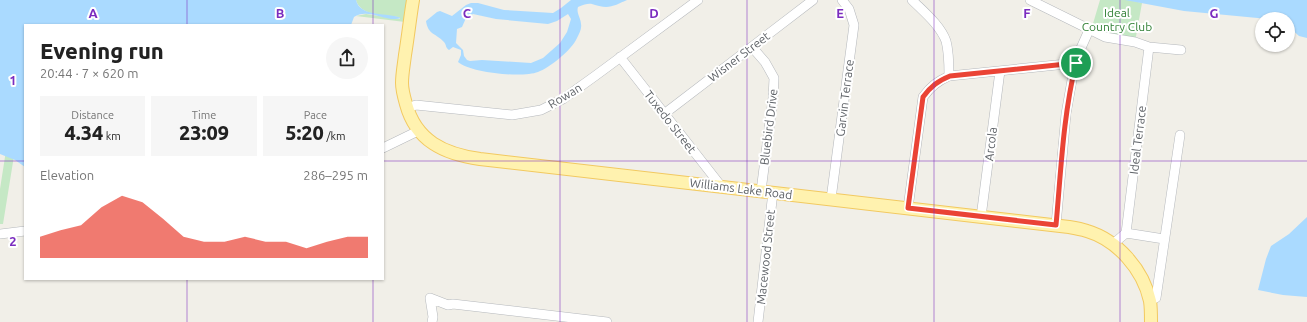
<!DOCTYPE html>
<html lang="en">
<head>
<meta charset="utf-8">
<style>
	:root { --surface:#fff; --page:#f6f6f6; --text:#222; --muted:#767676; --accent:#ea4335 }
	body { margin:0; font-family:Ubuntu,sans-serif; background:var(--page); color:var(--text); height:100vh; display:flex; flex-direction:column; font-size:15px; white-space:nowrap }
	* { box-sizing:border-box; margin:0 }
	p { font-size:13px; color:var(--muted) }
	.icon { flex:none; width:22px; height:22px; fill:none; stroke:currentColor; stroke-width:2; stroke-linecap:round; stroke-linejoin:round }
	.map { position:relative; flex:1; overflow:hidden }
	.sheet { position:absolute; left:24px; top:24px; width:360px; height:256px; display:flex; flex-direction:column; background:var(--surface); border-radius:0px; box-shadow:0 1px 3px #0004 }
	.sheet>* { flex:none }
	.tools { position:absolute; left:1255px; top:12px; display:grid; gap:8px }
	.tools a { display:grid; place-items:center; width:40px; height:40px; border-radius:50%; background:var(--surface); box-shadow:0 1px 3px #0004; font-size:20px }
	.pin { position:absolute; display:grid; place-items:center; width:34px; height:34px; color:#fff; margin:-17px; border:2px solid #fff; border-radius:50%; box-shadow:0 1px 4px #0007 }
	.round { display:grid; place-items:center; flex:none; width:42px; height:42px; border-radius:21px; background:var(--page) }
	.summary { display:flex; align-items:center; justify-content:space-between; height:68px; padding:0 16px }
	h1 { font-size:22px; font-weight:800; line-height:30px }
	.stats { display:grid; grid-template-columns:repeat(3,1fr); gap:6px; height:68px; padding:4px 16px }
	.stats div { display:grid; align-content:center; border-radius:0px; background:var(--page); text-align:center }
	.stats b { font-size:20px; font-weight:800 }
	.stats small { font-size:11px; font-weight:400 }
	.stats p { font-size:11px }
	.chart { height:112px; padding:8px 16px }
	.chart p { display:flex; justify-content:space-between }
	.chart svg { width:100%; height:72px; margin-top:4px; fill:var(--accent); opacity:.7 }
	.map>svg:first-child { display:block }
</style>
</head>
<body>
<div class="map">
<svg width="1307" height="322" viewBox="0 0 1307 322">
	<rect width="100%" height="100%" fill="#f1efe8"/>
	<path fill="#c5e8c5" d="M356 0H408L405 22 356 16 366 14 400 19 399 17C386 15 360 16 356 0Z
		M1100 0H1129L1142 3 1135 42 1105 37 1092 27Z
		M14 99 23 100 3 224H0V189Z"/>
	<path fill="#aadaff" fill-rule="evenodd" d="M0 0H356C360 18 389 12 401 18 387 23 368 7 354 17L351 25H25V167L15 160 0 154Z
		M571 0H627C620 3 613 7 606 7 592 6 593 0 578 7 576 13 581 18 581 24 582 29 579 34 577 38 572 50 549 68 538 72 522 78 471 73 458 62L461 55V50L453 47 449 50C445 47 447 46 444 42 436 33 428 35 426 21L437 12 440 11 452 16 466 5 471 3H478L504 10 553 13 561 8ZM473 14 496 19 548 24 557 21 568 14 571 19 567 32 560 43 543 58 531 63 482 60 470 61 467 60 464 56 463 50 456 43 457 29 462 27 466 18Z
		M1125 0H1307V38L1299 36 1288 26V19H1268L1184 11Z
		M1307 217V297L1283 295 1258 290 1266 259 1271 246 1289 234Z"/>
	<g fill="none" stroke-linecap="round" stroke-linejoin="round">
		<g stroke="#b5b8bc" stroke-width="10">
			<path id="minor" d="M912 0C924 12 940 25 946 41 949 52 949 64 949 76
				M1030 0 1105 37 1135 42 1149 47 1181 50
				M752 47 765 62 774 78 773 98 761 191
				M620 57 721 186
				M407 108 416 105 512 115 541 110 563 99 595 76 698 0
				M664 114 813 0
				M383 148 418 131
				M831 199 854 25 849 9 842 0
				M908 208 923 97C931 86 938 81 949 76L1076 63
				M981 217 1000 71
				M1056 225 1066 114 1072 80 1077 57 1089 30
				M1126 233 1149 47
				M0 234 25 231
				M1113 244 1126 233 1164 239
				M1150 300 1156 298 1180 135
				M432 322 433 317 430 298 448 305 453 304 479 307 607 322
				M758 322 773 192"/>
		</g>
		<g stroke="#f2c960" stroke-width="14">
			<path id="major" d="M413 0C410 18 408 37 405 55 404 64 402 74 402 83 402 90 404 97 406 104 416 141 444 154 480 159L1069 227C1075 228 1081 229 1087 231 1117 240 1143 269 1150 301 1151 307 1151 315 1151 322"/>
		</g>
		<use href="#minor" stroke="#fff" stroke-width="9"/>
		<use href="#major" stroke="#fff2af" stroke-width="12"/>
	</g>
	<g fill="none" stroke-linecap="round" stroke-linejoin="round">
		<g stroke="#fff" stroke-width="8">
			<path id="route" d="M1076 63C1063 116 1061 171 1056 225L908 208 923 97C931 86 938 81 950 76Z"/>
		</g>
		<use href="#route" stroke="#ea4335" stroke-width="5"/>
	</g>
	<path fill="none" stroke="#7b2cbf" stroke-width="1" stroke-opacity="0.55" d="M187 0V25M373 0V25M560 0V322M747 0V322M934 0V322M1120 0V322M0 161H25M383 161H1307M187 279V322M373 279V322"/>
	<g text-anchor="middle" stroke-width="4" stroke-linejoin="round" paint-order="stroke">
		<g font-size="12" fill="#348238" stroke="#fff">
			<text x="1117" y="17">Ideal<tspan x="1117" dy="14">Country Club</tspan></text>
		</g>
		<g font-size="12" fill="#5f6368" stroke="#fff">
			<text transform="translate(739 57) rotate(-37)" y="4">Wisner Street</text>
			<text transform="translate(565 96) rotate(-31)" y="4">Rowan</text>
			<text transform="translate(845 98) rotate(-83)" y="4">Garvin Terrace</text>
			<text transform="translate(670 122) rotate(52)" y="4">Tuxedo Street</text>
			<text transform="translate(769 127) rotate(-83)" y="4">Bluebird Drive</text>
			<text transform="translate(1138 140) rotate(-83)" y="4">Ideal Terrace</text>
			<text transform="translate(991 144) rotate(-83)" y="4">Arcola</text>
			<text transform="translate(741 189) rotate(7)" y="4">Williams Lake Road</text>
			<text transform="translate(766 257) rotate(-84)" y="4">Macewood Street</text>
		</g>
	</g>
	<g font-size="13" text-anchor="middle" font-weight="bold" fill="#7b2cbf" stroke="#fff" stroke-width="4" stroke-linejoin="round" paint-order="stroke">
		<text x="93" y="18">A</text>
		<text x="280" y="18">B</text>
		<text x="467" y="18">C</text>
		<text x="654" y="18">D</text>
		<text x="840" y="18">E</text>
		<text x="1027" y="18">F</text>
		<text x="1214" y="18">G</text>
		<text x="13" y="85">1</text>
		<text x="13" y="246">2</text>
	</g>
</svg>
<div class="tools">
<a><svg class="icon" aria-label="locate" viewBox="0 0 24 24"><circle cx="12" cy="12" r="6"/><path d="M12 2v4M12 18v4M2 12h4M18 12h4"/></svg></a>
</div>
<div class="pin" style="left:1076px;top:63px;background:#1e9e55"><svg class="icon" aria-label="arrive" viewBox="0 0 24 24"><path d="M6 21V4h12l-3 4 3 4H6"/></svg></div>
<section class="sheet">
<div class="summary"><div><h1>Evening run</h1><p>20:44 · 7 × 620 m</p></div><a class="round"><svg class="icon" aria-label="share" viewBox="0 0 24 24"><path d="M12 15V3M7 8l5-5 5 5M5 13v7h14v-7"/></svg></a></div>
<div class="stats">
<div><p>Distance</p><b>4.34<small> km</small></b></div>
<div><p>Time</p><b>23:09</b></div>
<div><p>Pace</p><b>5:20<small> /km</small></b></div>
</div>
<div class="chart"><p><span>Elevation</span>286–295 m</p>
<svg viewBox="0 0 160 44" preserveAspectRatio="none"><path d="M0 44V31L10 27L20 24L30 13L40 6L50 10L60 20L70 31L80 34L90 34L100 31L110 34L120 34L130 38L140 34L150 31L160 31V44z"/></svg>
</div>
</section>
</div>
</body>
</html>
